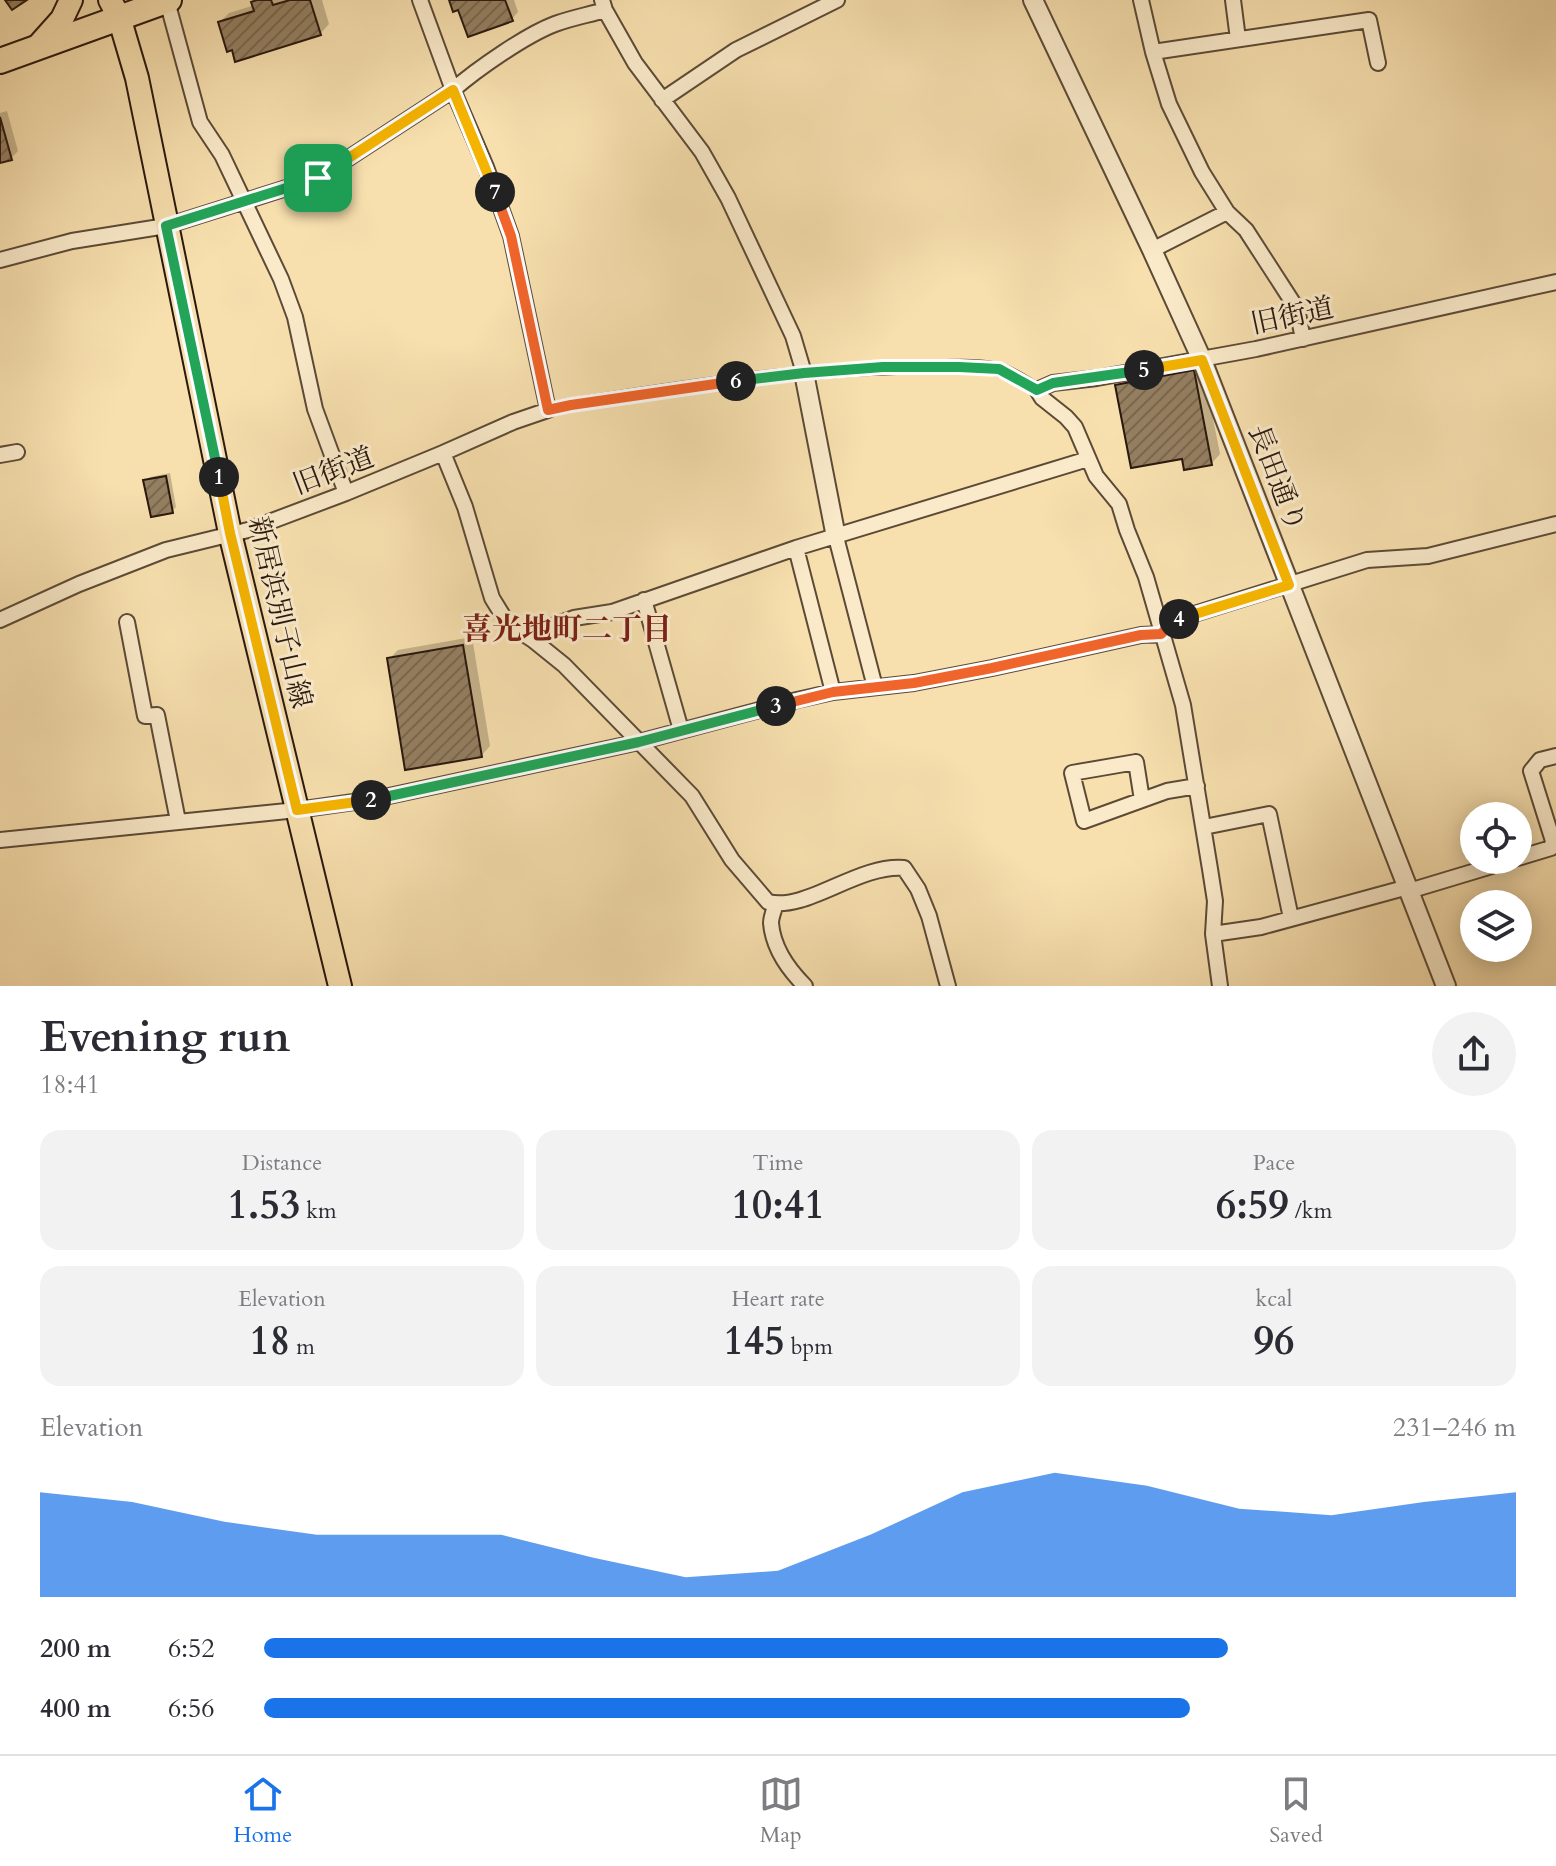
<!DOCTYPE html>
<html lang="en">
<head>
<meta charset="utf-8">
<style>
	:root { --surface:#fff; --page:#f2f2f3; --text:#2b2b33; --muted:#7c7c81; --line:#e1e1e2; --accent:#1a73e8 }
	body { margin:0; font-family:Cardo,"Noto Serif JP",serif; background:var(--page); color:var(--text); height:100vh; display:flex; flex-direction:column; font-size:30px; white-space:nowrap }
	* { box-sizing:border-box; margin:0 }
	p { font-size:26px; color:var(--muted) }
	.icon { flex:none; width:44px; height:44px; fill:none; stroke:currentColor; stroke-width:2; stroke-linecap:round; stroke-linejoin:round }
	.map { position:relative; height:986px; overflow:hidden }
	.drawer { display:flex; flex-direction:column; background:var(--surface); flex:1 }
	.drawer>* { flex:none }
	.controls { position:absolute; left:1460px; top:802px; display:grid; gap:16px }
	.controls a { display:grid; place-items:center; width:72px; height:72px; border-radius:50%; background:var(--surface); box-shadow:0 4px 20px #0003; font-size:40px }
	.pin { position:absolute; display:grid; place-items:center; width:68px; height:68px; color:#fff; margin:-34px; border-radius:16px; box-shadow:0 4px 12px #0006 }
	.km { position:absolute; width:40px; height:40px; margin:-20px; border-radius:50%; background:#222; color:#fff; font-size:22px; line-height:40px; text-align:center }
	.round { display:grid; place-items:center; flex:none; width:84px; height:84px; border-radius:42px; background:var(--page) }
	.overview { display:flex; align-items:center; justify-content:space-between; height:136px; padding:0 40px }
	h1 { font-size:44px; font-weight:600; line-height:60px }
	.figures { display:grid; grid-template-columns:repeat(3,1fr); gap:12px; height:136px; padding:8px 40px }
	.figures div { display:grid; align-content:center; border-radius:20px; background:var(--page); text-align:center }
	.figures b { font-size:40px; font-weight:600 }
	.figures small { font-size:22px; font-weight:400 }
	.figures p { font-size:22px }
	.chart { height:224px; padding:16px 40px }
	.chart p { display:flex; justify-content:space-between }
	.chart svg { width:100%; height:144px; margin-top:8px; fill:var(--accent); opacity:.7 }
	ul { padding:0 40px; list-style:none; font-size:26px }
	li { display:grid; grid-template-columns:128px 96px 1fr; align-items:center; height:60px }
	li i { height:20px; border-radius:10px; background:var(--accent) }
	.menu { display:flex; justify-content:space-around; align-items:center; height:112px; border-top:2px solid var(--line); background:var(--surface); font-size:22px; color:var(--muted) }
	.menu a { display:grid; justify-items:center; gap:4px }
	.menu .on { color:var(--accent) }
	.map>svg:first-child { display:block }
</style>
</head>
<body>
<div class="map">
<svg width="1556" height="986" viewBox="0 0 1556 986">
	<defs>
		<pattern id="building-hatch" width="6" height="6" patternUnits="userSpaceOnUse" patternTransform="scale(2)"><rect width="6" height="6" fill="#947f61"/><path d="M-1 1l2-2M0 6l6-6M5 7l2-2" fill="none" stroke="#79674e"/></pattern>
	</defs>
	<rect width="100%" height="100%" fill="#f7dfae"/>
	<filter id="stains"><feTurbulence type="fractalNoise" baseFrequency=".0025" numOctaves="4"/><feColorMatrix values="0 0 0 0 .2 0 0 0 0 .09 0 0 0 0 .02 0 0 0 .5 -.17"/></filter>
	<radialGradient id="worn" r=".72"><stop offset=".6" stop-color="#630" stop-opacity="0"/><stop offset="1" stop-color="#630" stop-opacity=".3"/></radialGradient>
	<path fill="#0003" d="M256 0H322L329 24 320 34 220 22 229 13 255 5 254 2Z
		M451 0H514L518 12 512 19 459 8Z
		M7 111 18 151 11 158 0 161V113Z
		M1202 362 1220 454 1211 464 1184 456 1117 386 1126 376Z
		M170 473 176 507 172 511 146 481 150 477Z
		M472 637 490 746 481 756 389 659 398 650Z"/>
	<path fill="url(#building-hatch)" stroke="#29180e" stroke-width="2" d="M5 0H27L12 10Z
		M257 0H271L273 5 290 0H310L321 35 235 62 232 50 227 52 218 22 254 11 251 2Z
		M449 0H505L513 21 468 37 458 10 453 12Z
		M0 117 12 160 0 163Z
		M1194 370 1212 465 1184 470 1182 459 1131 468 1115 385Z
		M166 476 173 513 151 517 143 480Z
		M463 645 482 757 405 770 387 658Z"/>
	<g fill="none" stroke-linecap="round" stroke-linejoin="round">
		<g stroke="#5c4a36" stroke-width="15">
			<path id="pedestrian" d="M548 410 571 405C687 387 803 368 921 367 942 367 981 364 1000 370 1013 374 1026 383 1037 390"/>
		</g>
		<g stroke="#5c4a36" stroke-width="18">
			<path id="minor" d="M602 0 605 10 635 63 702 152 728 198 793 336 804 373
				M1141 0 1153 52 1169 104 1202 172 1227 212 1246 230 1297 309 1303 339
				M1233 0 1238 39
				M167 1 200 122 222 155 281 279 295 317 315 409 346 493
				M1153 52 1369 20 1378 63
				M662 100 736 50 837 0
				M1152 250 1227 212
				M0 260 72 241 166 226 318 178 453 90C477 69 526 35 555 24 571 18 588 15 605 10
				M443 453 465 507 492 598 508 624 533 640 564 665 692 796 732 860 768 902C806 912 858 864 904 868L918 889 929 916 948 986
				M0 455 17 452
				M836 537 875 687
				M796 548 833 692
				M644 600 681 730
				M0 620 79 584 166 550 248 530 346 493 443 453 513 422 548 410 511 236 486 167 453 90 420 0
				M127 622 145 716 157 715 178 821
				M533 640 538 631 574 618 612 612 796 548 1088 459
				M1142 800 1136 762 1072 773 1084 821 1167 791 1197 786
				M1204 827 1269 814 1291 918
				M0 840 297 810 375 799 639 742 797 700 833 692 914 683 992 668 1141 635 1161 634 1175 620 1367 560 1428 556 1556 524
				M1518 858 1551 848 1553 841 1531 771 1540 760 1556 756
				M1409 891 1512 860
				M776 904C774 910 771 917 771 923 773 948 788 969 805 986
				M1213 934 1261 927 1408 887
				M1220 986 1213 934 1215 901 1210 869 1183 705 1146 577 1127 530 1119 504 1096 476 1075 427 1066 417 1042 398 1037 390 1053 383 1097 378 1256 349 1556 282"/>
		</g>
		<g stroke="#5c4a36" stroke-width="22">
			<path id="tertiary" d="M1033 0 1152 250 1202 360 1446 986
				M804 373 836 537"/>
		</g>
		<g stroke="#29180e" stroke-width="26">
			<path id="primary" d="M110 0 119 17 137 78 230 533 340 986
				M37 47 62 19 71 0"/>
		</g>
		<g stroke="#29180e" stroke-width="28">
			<path id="trunk" d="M0 61 169 0"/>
		</g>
		<use href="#pedestrian" stroke="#faeaca" stroke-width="11"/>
		<use href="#minor" stroke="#faeaca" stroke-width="14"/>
		<use href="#tertiary" stroke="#faeaca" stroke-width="18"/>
		<use href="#primary" stroke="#f7dfae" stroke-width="22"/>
		<use href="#trunk" stroke="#f7dfae" stroke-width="24"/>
	</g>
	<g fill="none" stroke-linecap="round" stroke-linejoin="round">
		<g stroke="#fff" stroke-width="16">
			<path id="split-1" d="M219 477 166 226 318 178"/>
		</g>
		<g stroke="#fff" stroke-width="16">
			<path id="split-2" d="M219 477 230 533 297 810 371 800"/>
		</g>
		<g stroke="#fff" stroke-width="16">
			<path id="split-3" d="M371 800 639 742 776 706"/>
		</g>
		<g stroke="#fff" stroke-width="16">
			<path id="split-4" d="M776 706 833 692 914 683 992 668 1141 635 1161 634 1175 620 1179 619"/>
		</g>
		<g stroke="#fff" stroke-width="16">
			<path id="split-5" d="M1144 370 1202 360 1289 585 1179 619"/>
		</g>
		<g stroke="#fff" stroke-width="16">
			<path id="split-6" d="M736 381 804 373 883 367H959L999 369 1037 390 1053 383 1144 370"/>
		</g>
		<g stroke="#fff" stroke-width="16">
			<path id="split-7" d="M495 192 511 236 548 410 571 405 736 381"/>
		</g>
		<g stroke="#fff" stroke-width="16">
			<path id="split-8" d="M318 178 453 90 495 192"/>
		</g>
		<use href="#split-1" stroke="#22a559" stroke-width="10"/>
		<use href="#split-2" stroke="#f5b400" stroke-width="10"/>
		<use href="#split-3" stroke="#22a559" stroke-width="10"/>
		<use href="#split-4" stroke="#f0652b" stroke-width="10"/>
		<use href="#split-5" stroke="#f5b400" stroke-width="10"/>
		<use href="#split-6" stroke="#22a559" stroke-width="10"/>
		<use href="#split-7" stroke="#f0652b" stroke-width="10"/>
		<use href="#split-8" stroke="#f5b400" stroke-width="10"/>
	</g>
	<g text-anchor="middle" stroke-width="6" stroke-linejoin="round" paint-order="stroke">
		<g font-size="28" fill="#29180e" stroke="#faeaca">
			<text transform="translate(1292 315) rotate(-12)" y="10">旧街道</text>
			<text transform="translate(333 470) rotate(-21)" y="10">旧街道</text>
			<text transform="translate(1278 478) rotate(69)" y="10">長田通り</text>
			<text transform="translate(281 612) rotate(77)" y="10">新居浜別子山線</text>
		</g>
		<g font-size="30" font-weight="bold" fill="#7a1f14" stroke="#faeaca">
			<text x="567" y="639">喜光地町二丁目</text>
		</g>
	</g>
	<rect width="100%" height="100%" filter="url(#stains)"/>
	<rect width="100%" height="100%" fill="url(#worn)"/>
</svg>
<div class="controls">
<a><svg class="icon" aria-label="locate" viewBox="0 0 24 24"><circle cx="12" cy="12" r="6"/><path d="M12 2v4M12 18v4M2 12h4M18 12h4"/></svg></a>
<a><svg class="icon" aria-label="layers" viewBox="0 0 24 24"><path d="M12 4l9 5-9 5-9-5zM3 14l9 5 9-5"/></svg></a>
</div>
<div class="pin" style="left:318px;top:178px;background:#1e9e55"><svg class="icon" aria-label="arrive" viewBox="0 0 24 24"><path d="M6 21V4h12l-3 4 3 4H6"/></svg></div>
<b class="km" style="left:219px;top:477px">1</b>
<b class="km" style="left:371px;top:800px">2</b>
<b class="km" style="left:776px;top:706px">3</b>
<b class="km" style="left:1179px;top:619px">4</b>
<b class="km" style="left:1144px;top:370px">5</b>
<b class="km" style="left:736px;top:381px">6</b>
<b class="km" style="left:495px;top:192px">7</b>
</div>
<section class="drawer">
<div class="overview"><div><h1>Evening run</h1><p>18:41</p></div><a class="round"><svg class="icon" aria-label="share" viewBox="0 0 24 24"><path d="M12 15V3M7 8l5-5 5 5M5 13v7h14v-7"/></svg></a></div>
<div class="figures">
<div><p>Distance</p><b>1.53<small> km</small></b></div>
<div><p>Time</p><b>10:41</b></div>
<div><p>Pace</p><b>6:59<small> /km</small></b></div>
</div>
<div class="figures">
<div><p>Elevation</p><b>18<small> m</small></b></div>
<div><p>Heart rate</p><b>145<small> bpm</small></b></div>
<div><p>kcal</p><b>96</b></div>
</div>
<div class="chart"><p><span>Elevation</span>231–246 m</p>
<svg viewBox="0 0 160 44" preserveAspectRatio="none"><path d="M0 44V12L10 15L20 21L30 25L40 25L50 25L60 32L70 38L80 36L90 25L100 12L110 6L120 10L130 17L140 19L150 15L160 12V44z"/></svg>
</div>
<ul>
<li><b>200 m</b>6:52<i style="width:77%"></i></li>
<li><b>400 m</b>6:56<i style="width:74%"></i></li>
</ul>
</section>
<nav class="menu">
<a class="on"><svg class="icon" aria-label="home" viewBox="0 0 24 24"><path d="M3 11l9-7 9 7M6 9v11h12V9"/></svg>Home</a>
<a><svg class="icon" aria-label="map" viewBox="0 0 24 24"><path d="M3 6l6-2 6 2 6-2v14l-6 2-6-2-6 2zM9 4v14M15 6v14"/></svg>Map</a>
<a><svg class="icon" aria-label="saved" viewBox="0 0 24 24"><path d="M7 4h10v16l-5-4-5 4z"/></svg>Saved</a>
</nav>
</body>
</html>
